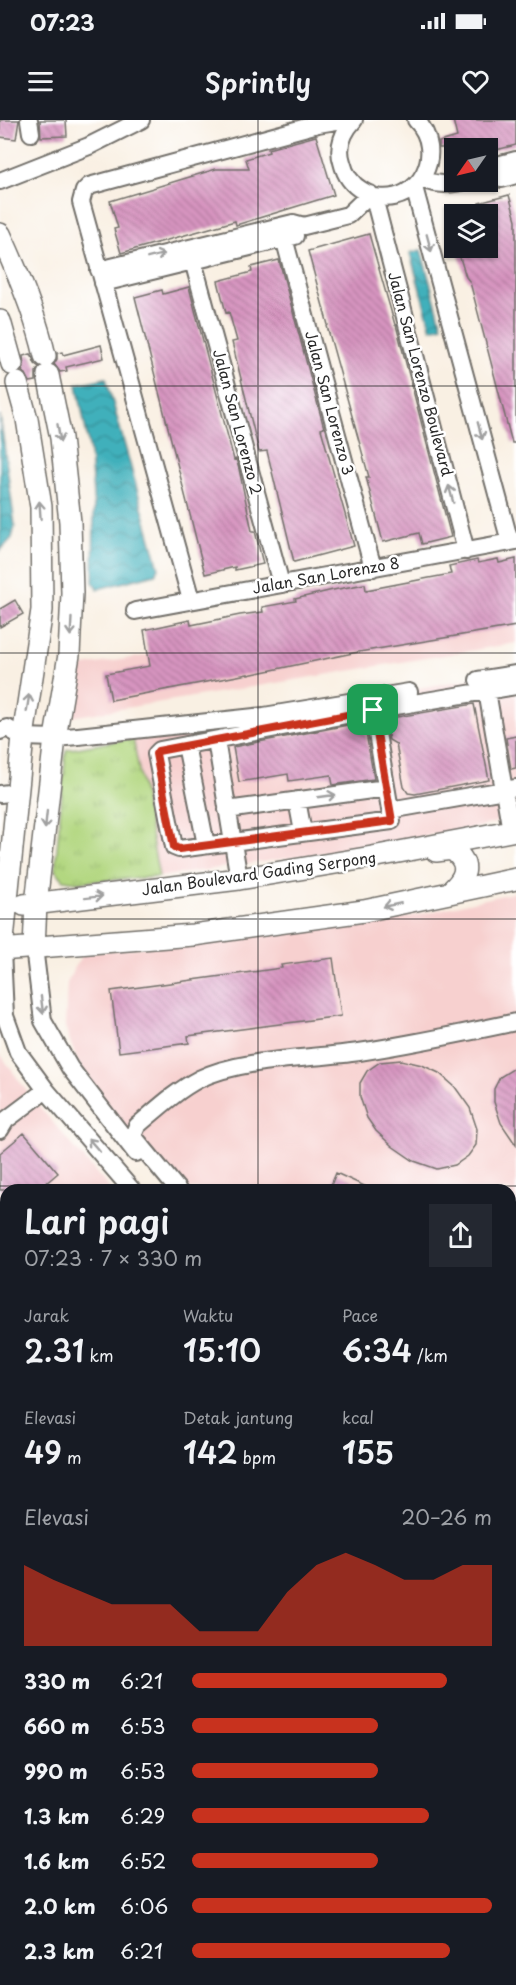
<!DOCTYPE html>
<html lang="id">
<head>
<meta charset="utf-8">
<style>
	:root { --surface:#171b24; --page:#242831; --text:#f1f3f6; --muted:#9ea1a6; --accent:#c8321e }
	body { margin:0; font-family:"Playpen Sans",sans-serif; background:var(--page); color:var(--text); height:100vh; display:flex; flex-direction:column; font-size:22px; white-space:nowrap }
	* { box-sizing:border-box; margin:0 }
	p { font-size:20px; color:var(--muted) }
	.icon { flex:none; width:33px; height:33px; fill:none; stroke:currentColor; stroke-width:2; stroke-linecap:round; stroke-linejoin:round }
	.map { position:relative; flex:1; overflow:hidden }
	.panel { position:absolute; left:0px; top:1064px; width:516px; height:802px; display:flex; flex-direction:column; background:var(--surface); border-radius:18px 18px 0 0; box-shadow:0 2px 4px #0004 }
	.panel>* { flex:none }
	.needle { width:39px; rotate:236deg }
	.fabs { position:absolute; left:444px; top:18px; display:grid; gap:12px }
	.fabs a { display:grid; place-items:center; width:54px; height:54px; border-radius:0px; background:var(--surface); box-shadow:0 2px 4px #0004; font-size:30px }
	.pin { position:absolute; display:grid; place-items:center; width:51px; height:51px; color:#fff; margin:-26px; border-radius:12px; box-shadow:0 3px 9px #0006 }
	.round { display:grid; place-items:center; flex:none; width:63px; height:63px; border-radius:0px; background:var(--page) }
	.overview { display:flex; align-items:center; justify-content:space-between; height:102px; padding:0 24px }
	h1 { font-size:33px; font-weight:600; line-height:45px }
	.metrics { display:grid; grid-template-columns:repeat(3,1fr); gap:9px; height:102px; padding:6px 24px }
	.metrics div { display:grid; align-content:center }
	.metrics b { font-size:30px; font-weight:600 }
	.metrics small { font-size:16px; font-weight:400 }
	.metrics p { font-size:16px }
	.chart { height:168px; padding:12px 24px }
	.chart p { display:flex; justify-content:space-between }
	.chart svg { width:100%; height:108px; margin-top:6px; fill:var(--accent); opacity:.7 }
	ul { padding:0 24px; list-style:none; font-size:20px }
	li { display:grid; grid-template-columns:96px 72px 1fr; align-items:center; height:45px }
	li i { height:15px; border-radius:8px; background:var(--accent) }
	.status { display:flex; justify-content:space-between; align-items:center; height:42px; padding:0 30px; background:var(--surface); direction:ltr }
	.status svg { height:16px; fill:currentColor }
	header { display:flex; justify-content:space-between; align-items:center; height:78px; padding:0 24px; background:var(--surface); font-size:27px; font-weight:600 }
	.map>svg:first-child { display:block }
</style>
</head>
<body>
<div class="status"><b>07:23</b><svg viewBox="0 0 49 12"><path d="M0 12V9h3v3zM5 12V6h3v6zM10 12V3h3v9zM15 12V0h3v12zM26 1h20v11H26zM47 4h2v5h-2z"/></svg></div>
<header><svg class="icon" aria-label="menu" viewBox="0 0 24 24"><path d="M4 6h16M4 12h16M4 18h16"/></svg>Sprintly<svg class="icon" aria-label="heart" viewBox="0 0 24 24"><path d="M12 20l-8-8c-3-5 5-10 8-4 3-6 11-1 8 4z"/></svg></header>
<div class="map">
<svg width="516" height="1865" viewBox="0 0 516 1865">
	<defs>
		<pattern id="grass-tufts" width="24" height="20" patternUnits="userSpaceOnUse" patternTransform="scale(1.5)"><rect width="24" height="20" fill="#b2d780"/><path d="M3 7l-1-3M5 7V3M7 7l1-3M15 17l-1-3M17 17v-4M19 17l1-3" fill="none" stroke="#99b96f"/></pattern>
		<pattern id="water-waves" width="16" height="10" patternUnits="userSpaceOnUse" patternTransform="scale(1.5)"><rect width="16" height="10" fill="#40b0bb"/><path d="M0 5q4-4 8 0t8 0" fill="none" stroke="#368f98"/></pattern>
		<pattern id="building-back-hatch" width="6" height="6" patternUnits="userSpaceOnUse" patternTransform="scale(1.5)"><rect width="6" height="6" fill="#d794c0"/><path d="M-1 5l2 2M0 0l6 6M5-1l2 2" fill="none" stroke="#af799c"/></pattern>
	</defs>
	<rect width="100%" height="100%" fill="#fff"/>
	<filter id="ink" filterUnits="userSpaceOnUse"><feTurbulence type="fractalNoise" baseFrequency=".0167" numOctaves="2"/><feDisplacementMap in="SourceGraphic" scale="12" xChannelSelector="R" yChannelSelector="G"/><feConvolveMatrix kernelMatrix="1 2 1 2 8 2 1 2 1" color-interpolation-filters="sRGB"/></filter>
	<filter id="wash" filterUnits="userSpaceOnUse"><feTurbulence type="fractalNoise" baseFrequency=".008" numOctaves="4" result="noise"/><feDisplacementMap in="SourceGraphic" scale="24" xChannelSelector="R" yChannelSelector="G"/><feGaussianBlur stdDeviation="1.35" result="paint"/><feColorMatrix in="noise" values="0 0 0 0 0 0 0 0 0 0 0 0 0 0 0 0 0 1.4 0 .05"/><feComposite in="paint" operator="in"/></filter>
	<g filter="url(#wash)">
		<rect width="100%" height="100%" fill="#f9f0e3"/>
		<path fill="#f7d0cf" d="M516 474V523L65 598 72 548Z
			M516 551V697L478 707 309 735 159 757 133 618Z
			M516 772V1370L510 1371V1070L177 1069 94 973 77 940 65 907 67 863 82 834 395 800Z
			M0 934 31 977 110 1069 6 1070V1165L0 1158Z
			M516 1415V1636L510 1614V1417Z
			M510 1746 516 1768V1865H481L480 1860H510Z"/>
		<path fill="url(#grass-tufts)" stroke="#6e8156" stroke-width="1.5" d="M133 618 159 757 77 762 64 760 55 750 66 630Z"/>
		<path fill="url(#water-waves)" stroke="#366e73" stroke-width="1.5" d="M421 130 442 206 431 209 410 133Z
			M106 258 159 448 155 454 98 469 93 462 94 391 90 332 77 264Z
			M0 296 15 406 12 418 0 431Z"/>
		<g id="blocks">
			<path fill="url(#building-back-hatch)" d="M0 0H19L16 19 0 17Z
				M40 0H66L67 16 41 17Z
				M453 0H516V25L488 32V28H439V22L457 17Z
				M316 16 334 75 236 105 235 101 121 133 114 109 118 108 110 81 216 49H249L246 39 269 32 268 29Z
				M509 75 516 100V323H512L470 162 466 157 457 128H492L488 112V94H483L479 83Z
				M369 114 395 205H396L451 417 422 424 419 413 383 422 366 357H369L327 206 328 205 308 131Z
				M279 140 324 308 321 309 354 426 294 442 267 331 259 332 232 222 237 221 229 192 226 193 218 161 252 152 251 147Z
				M189 167 234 340 236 339 239 349 252 411H255L263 444 235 450V447L205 454 135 177 162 170 163 174Z
				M101 225 104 238 66 247 67 251 60 252 54 244 57 239V233L62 232 63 235Z
				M31 234 35 244 39 247 36 252V261L30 262 26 254 22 252 24 247 23 236Z
				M498 439 499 443 516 439V506L353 533 248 555V554L111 580 106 554 150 546 144 510 190 500 191 505 240 495 263 492 262 487 296 481 295 479 333 470 365 464 366 470 429 458 451 454 449 446 477 440 478 443Z
				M15 480 23 494 0 507V489Z
				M474 584 489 660 415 674 408 673 404 667 396 624 389 620 385 599Z
				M364 602 374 659 333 665 331 655 289 661 288 654 239 662 233 627Z
				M516 616V648L511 649 506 618Z
				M333 838 341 896 188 916 189 923 119 932 111 871 282 848 281 845Z
				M401 940 422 945 439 953 455 967 470 988 477 1009 476 1025 468 1036 455 1045 437 1049 414 1041 392 1026 376 1011 367 998 360 977V963L367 951 380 942Z
				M516 947V1025L501 1003 494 982V969L500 957Z
				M24 1013 58 1053 38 1070H0V1033Z
				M336 1053 373 1070H329Z"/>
		</g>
	</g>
	<g filter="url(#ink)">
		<use href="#blocks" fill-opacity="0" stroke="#73706b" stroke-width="1.5"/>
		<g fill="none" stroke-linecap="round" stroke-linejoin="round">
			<g stroke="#73706b" stroke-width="20">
				<path id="minor" d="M29 0 31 13
					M354 0C343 12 337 27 342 42 345 55 352 65 363 71 367 73 372 77 376 77 420 85 447 32 416 0
					M488 55 497 45 516 40
					M488 56 502 59 516 55
					M421 59C436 65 447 65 462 62
					M0 61 89 26 141 0
					M414 67 510 422
					M374 78 466 431
					M284 118 373 448
					M193 141 281 464
					M99 150 293 103 304 106 348 95 370 74
					M103 163 295 116
					M191 480 81 82 84 71 89 66 318 4 342 0
					M135 491 516 421
					M478 560 516 554
					M487 571 511 711
					M373 590 392 701 179 729 174 727 156 634 160 630 373 590 390 587 516 566
					M0 611 7 608 23 617 55 618 78 616 264 596 409 572
					M216 620 239 759
					M186 625 206 725
					M0 674 19 672
					M297 680 303 712
					M227 690 386 668
					M390 690 516 668
					M34 827 43 901 70 948 136 1033
					M2 830 5 896 18 932 46 970 132 1070
					M0 1010 6 1000 46 970
					M178 1070 139 1023 133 1016 137 1006C156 990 176 971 199 959 242 938 311 939 359 932 412 924 464 913 516 902
					M511 1321 516 1320
					M510 1340 516 1338
					M510 1380 516 1378
					M510 1407 516 1405
					M510 1451 516 1449
					M0 1565 6 1576
					M510 1578 516 1606
					M510 1635 516 1657
					M0 1681 6 1678
					M510 1723 516 1744
					M0 1765 6 1763
					M510 1770 516 1791
					M178 1860 181 1865
					M242 1860 245 1865
					M352 1865 369 1860"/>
			</g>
			<g stroke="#73706b" stroke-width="24">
				<path id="major" d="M0 114C18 153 36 195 45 236
					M0 201 12 244
					M436 731 452 729C473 745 465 759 449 773
					M24 785 239 759 372 737 516 710
					M34 827 36 784 55 618 69 535 72 473 70 402 61 318 48 255
					M0 830 193 815 364 791 516 759
					M2 830 23 617 42 490 41 387 27 299 17 263"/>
			</g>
			<use href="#minor" stroke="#fff" stroke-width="16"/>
			<use href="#major" stroke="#fff" stroke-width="21"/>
		</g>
		<defs><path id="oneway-shaft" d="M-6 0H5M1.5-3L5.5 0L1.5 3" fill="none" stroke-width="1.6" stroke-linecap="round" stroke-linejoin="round" transform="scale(1.5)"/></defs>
		<g stroke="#a0a0a0">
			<use href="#oneway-shaft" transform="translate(429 123) rotate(75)"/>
			<use href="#oneway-shaft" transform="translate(156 136) rotate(-14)"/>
			<use href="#oneway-shaft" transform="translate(480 311) rotate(75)"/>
			<use href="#oneway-shaft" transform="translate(59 313) rotate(80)"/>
			<use href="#oneway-shaft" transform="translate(451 374) rotate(-105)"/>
			<use href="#oneway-shaft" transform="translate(40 390) rotate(-94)"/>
			<use href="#oneway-shaft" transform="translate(71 507) rotate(93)"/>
			<use href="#oneway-shaft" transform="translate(28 583) rotate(-81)"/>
			<use href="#oneway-shaft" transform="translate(327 676) rotate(-8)"/>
			<use href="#oneway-shaft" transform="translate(46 700) rotate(96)"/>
			<use href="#oneway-shaft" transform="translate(94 777) rotate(-7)"/>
			<use href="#oneway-shaft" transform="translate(392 785) rotate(168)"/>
			<use href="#oneway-shaft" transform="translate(42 885) rotate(83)"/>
			<use href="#oneway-shaft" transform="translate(94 1025) rotate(-131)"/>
		</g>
	</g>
	<g fill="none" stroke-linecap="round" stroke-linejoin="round" filter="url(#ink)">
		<g stroke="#fff" stroke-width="12">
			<path id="route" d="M373 590 392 701 179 729 174 727 156 634 158 631Z"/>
		</g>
		<use href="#route" stroke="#c8321e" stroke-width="8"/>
	</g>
	<path fill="none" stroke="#2b2b2b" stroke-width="1.5" stroke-opacity="0.55" d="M258 0V1070M0 266H516M0 533H516M0 799H516M0 1066H516M0 1332H6M510 1332H516M0 1599H6M510 1599H516M258 1860V1865"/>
	<g text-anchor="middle" stroke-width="5" stroke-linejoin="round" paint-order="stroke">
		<g font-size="15" fill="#2b2b2b" stroke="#fff">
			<text transform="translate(420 254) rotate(75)" y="5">Jalan San Lorenzo Boulevard</text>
			<text transform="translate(329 283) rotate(75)" y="5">Jalan San Lorenzo 3</text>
			<text transform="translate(237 302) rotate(75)" y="5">Jalan San Lorenzo 2</text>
			<text transform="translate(326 456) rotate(-10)" y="5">Jalan San Lorenzo 8</text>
			<text transform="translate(259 754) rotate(-8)" y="5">Jalan Boulevard Gading Serpong</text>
		</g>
	</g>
</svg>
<div class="fabs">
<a><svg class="needle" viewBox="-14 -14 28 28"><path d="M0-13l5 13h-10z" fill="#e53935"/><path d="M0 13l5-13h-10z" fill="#9ea1a6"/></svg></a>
<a><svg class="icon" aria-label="layers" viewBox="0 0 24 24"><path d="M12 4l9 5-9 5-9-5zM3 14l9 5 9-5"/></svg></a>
</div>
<div class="pin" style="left:373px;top:590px;background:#1e9e55"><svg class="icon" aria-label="arrive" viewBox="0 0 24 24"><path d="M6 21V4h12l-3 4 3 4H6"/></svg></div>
<section class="panel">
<div class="overview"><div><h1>Lari pagi</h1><p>07:23 · 7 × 330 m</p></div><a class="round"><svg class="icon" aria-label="share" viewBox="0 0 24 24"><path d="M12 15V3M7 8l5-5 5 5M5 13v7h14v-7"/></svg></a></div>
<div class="metrics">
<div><p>Jarak</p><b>2.31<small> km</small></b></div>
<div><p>Waktu</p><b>15:10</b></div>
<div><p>Pace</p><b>6:34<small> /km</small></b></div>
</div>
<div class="metrics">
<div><p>Elevasi</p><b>49<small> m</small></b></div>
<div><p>Detak jantung</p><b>142<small> bpm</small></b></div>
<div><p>kcal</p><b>155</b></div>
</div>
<div class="chart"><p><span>Elevasi</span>20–26 m</p>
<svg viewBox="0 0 160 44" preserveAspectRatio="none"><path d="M0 44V11L10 17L20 22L30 27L40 27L50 27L60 38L70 38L80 38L90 22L100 11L110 6L120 11L130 17L140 17L150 11L160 11V44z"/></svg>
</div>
<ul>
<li><b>330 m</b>6:21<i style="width:85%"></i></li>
<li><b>660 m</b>6:53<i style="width:62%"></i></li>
<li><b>990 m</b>6:53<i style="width:62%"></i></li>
<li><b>1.3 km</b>6:29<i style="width:79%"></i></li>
<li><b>1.6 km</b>6:52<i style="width:62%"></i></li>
<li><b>2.0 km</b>6:06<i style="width:100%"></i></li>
<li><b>2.3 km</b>6:21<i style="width:86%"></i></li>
</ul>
</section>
</div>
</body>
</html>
